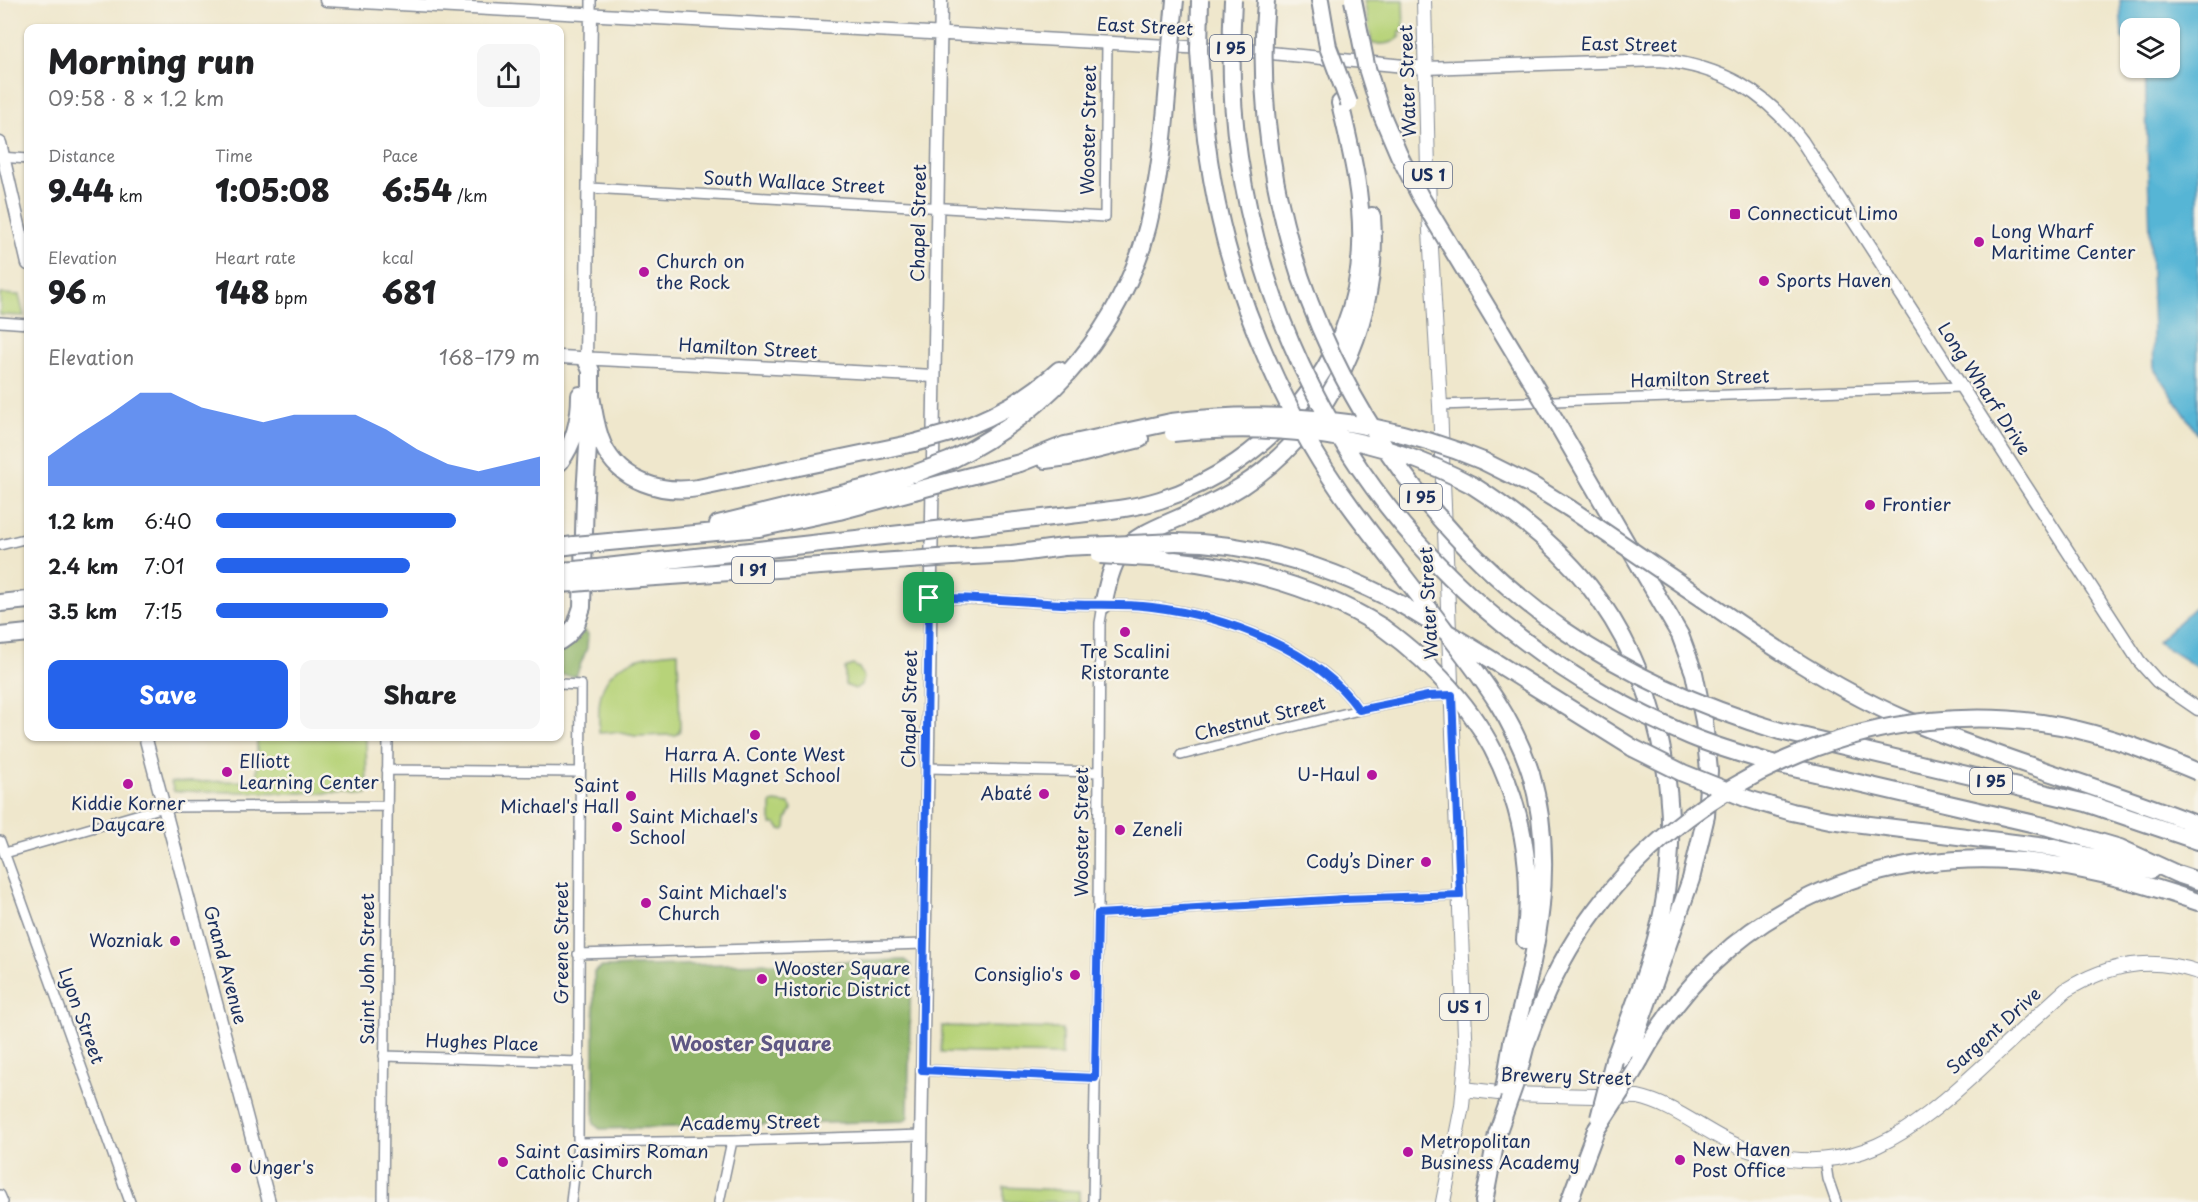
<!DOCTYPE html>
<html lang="en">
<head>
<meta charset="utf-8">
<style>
	:root { --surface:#fff; --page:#f6f6f6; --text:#202124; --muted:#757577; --accent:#2563eb }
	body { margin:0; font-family:"Playpen Sans",sans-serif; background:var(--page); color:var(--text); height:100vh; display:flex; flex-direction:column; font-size:22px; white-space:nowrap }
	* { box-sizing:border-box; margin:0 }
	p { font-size:20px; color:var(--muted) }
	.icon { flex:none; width:33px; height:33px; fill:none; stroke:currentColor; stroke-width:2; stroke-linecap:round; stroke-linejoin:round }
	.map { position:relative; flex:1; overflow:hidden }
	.drawer { position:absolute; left:24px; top:24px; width:540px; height:717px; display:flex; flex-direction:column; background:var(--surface); border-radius:12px; box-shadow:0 2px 4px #0004 }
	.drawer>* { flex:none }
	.controls { position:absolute; left:2120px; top:18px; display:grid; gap:12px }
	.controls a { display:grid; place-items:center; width:60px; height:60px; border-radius:12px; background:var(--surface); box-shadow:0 2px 4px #0004; font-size:30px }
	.pin { position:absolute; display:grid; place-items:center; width:51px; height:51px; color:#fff; margin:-26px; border-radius:12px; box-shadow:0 3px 9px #0006 }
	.round { display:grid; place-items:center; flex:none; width:63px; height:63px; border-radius:12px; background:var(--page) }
	.summary { display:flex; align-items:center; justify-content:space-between; height:102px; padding:0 24px }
	h1 { font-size:33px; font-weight:800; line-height:45px }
	.stats { display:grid; grid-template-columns:repeat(3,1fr); gap:9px; height:102px; padding:6px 24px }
	.stats div { display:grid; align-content:center }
	.stats b { font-size:30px; font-weight:800 }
	.stats small { font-size:16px; font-weight:400 }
	.stats p { font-size:16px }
	.chart { height:168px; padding:12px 24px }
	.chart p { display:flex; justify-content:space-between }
	.chart svg { width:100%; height:108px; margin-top:6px; fill:var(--accent); opacity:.7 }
	.action { display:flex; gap:12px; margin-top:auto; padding:12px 24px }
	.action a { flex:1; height:69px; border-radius:12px; background:var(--accent); color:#fff; font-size:24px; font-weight:800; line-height:69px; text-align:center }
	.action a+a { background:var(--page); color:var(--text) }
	ul { padding:0 24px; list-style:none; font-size:20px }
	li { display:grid; grid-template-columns:96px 72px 1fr; align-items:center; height:45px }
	li i { height:15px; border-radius:8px; background:var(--accent) }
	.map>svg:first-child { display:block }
</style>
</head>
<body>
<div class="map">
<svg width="2198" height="1202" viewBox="0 0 2198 1202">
	<rect width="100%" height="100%" fill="#f7f3e8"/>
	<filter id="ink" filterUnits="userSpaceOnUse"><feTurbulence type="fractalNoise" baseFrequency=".0167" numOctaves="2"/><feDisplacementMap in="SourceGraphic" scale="12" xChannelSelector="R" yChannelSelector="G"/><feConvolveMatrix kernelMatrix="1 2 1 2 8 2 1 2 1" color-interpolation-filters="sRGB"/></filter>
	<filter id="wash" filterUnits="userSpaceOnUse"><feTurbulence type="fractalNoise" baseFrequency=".008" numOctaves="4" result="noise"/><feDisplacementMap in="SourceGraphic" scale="24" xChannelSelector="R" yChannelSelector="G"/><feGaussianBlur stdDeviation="1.35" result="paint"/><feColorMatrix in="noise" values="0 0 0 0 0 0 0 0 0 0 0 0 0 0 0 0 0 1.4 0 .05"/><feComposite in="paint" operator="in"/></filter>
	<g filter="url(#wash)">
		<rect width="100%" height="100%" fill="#efe7cc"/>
		<path fill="#b7d379" stroke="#69816c" stroke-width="1.5" d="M1364 0H1403L1404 32 1400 31 1399 35 1401 36C1393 45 1384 44 1372 44Z
			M0 294 19 295 24 316 0 315Z
			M678 652 680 731 676 735 635 736 616 732 599 733C599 722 598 710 600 699 606 660 646 654 678 652Z
			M853 665 859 668 864 678 861 685 855 689 845 685V668Z
			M240 737 366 738 367 794 174 791 171 782 257 781V737Z
			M775 802 789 804 792 809 787 819 786 828 784 830 780 829 776 824H771V803Z
			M942 1026 1062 1029V1055L941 1052Z
			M1004 1187 1079 1191V1202H1004Z"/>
		<path fill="#91b569" stroke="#567264" stroke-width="1.5" d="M584 630 588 634 587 648 576 676 560 675V650L576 642Z
			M905 960 911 965 908 1117 904 1121 600 1129 594 1124V972L602 967Z"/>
		<path fill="#56b5d5" stroke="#38729a" stroke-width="1.5" d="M2120 0H2198V434L2154 369 2145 68H2169V28H2130V48L2122 38Z
			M2198 604V668L2157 642Z"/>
	</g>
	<g filter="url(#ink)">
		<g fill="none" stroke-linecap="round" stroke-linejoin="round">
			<g stroke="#858b95" stroke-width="12">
				<path id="street" d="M591 0V15
					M0 157 28 159
					M590 188 1105 217 1107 43
					M0 322 28 324
					M1440 405 1961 387
					M0 545 28 538
					M929 598C973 598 1017 601 1061 604 1092 606 1122 603 1153 607 1223 616 1318 649 1359 710
					M560 684 581 685 578 1143 571 1202
					M1181 755 1359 710 1428 696 1452 695
					M927 768 1099 772
					M387 770 580 772
					M0 841 130 1202
					M5 853 164 807 386 806
					M1098 914 1344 899 1460 895
					M578 954 925 944
					M384 1056 579 1062
					M922 1070 1095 1078
					M578 1143 732 1141 922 1135
					M1825 1159 1828 1179 1836 1202
					M0 1195 3 1202
					M383 1202 388 736
					M719 1202 732 1141
					M1093 1202 1098 914 1100 623 1103 605"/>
			</g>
			<g stroke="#858b95" stroke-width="15">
				<path id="secondary" d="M326 0 1240 50 1425 68 1660 60C1722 67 1765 91 1802 141L2139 661 2157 681 2198 709
					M0 143 28 264
					M560 357 934 376
					M586 359 591 15
					M145 736 269 1202
					M920 1202 941 0"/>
			</g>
			<g stroke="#858b95" stroke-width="16">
				<path id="primary" d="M1424 0 1429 213 1440 405 1466 1060 1462 1106 1443 1202
					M1464 1089 1507 1094 1638 1097C1680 1106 1711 1139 1752 1151 1853 1181 1910 1133 1979 1070 2008 1043 2037 1016 2066 990 2109 964 2149 956 2198 972"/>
			</g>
			<g stroke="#858b95" stroke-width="20">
				<path id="highway" d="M1320 0 1328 47
					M1202 96C1207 169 1222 241 1247 310
					M591 396C594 412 596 430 603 445 620 482 662 494 698 488L914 443
					M1555 420 1680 635 1694 673 1704 721 1709 771 1706 816 1691 879 1627 1060
					M950 433C990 419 1028 399 1059 370
					M951 460C1042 415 1109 344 1142 247
					M1045 460 1068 457 1140 439
					M1483 461 1535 487 1569 508
					M560 462C575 442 580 419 580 395
					M951 481 1020 463 1065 445 1171 422
					M1472 485C1516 513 1556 545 1589 586 1658 673 1684 800 1663 909 1653 961 1632 1010 1614 1060
					M718 524 870 487 914 474
					M953 528C992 524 1031 519 1070 515 1100 511 1131 509 1160 500 1268 466 1358 362 1361 246 1363 197 1351 150 1340 103
					M1176 542C1257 543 1334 568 1404 606
					M598 543 759 528 839 511 914 491
					M560 547 574 545
					M953 557 1012 554 1064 547
					M1166 559C1241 567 1318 587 1382 627
					M597 568 910 533
					M560 571 574 570
					M597 581 909 560
					M560 584 574 583
					M0 603 28 600
					M1103 605C1107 588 1110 569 1120 554 1136 533 1167 524 1190 513 1208 505 1226 496 1242 486 1331 428 1380 320 1372 216
					M1734 620C1789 658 1846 694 1907 720 2002 760 2102 787 2198 825
					M0 636 28 633
					M560 641 567 636 576 625 582 607 585 496 591 396V371L586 359
					M1484 655 1633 748
					M1780 731 2086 803 2198 841
					M1772 763 2048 827 2120 848 2177 874 2198 881
					M1507 781C1527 833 1532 886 1525 940
					M1748 799 1792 812 1830 820 2054 848 2151 870
					M1512 1042C1537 955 1557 863 1531 774
					M1526 1044C1543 996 1563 953 1594 912
					M1640 1060C1722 908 1879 840 2048 864 2099 871 2149 885 2198 902
					M1484 1202 1497 1134
					M1569 1202 1596 1130"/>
			</g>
			<use href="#street" stroke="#fff" stroke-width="9"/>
			<use href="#secondary" stroke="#fff" stroke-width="12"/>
			<use href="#primary" stroke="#fff" stroke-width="14"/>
			<use href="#highway" stroke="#fff" stroke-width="16"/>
			<g stroke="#858b95" stroke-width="20" stroke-linecap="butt">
				<path id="highway-bridge" d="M1200 0 1199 50 1202 96
					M1233 0C1230 53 1231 105 1239 157 1278 420 1446 633 1690 736 1716 747 1744 755 1772 763
					M1266 0C1245 245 1364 491 1565 631 1631 677 1704 708 1780 731
					M1353 0 1366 65 1381 113 1399 155 1420 196 1555 420
					M1328 47 1349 103
					M1142 247C1166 167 1167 82 1175 0
					M1247 310C1274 382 1308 449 1354 511 1384 551 1415 590 1445 630 1481 677 1513 717 1531 774
					M1171 422C1279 408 1383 419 1483 461
					M1173 433C1280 422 1377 434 1472 485
					M914 443 950 433
					M914 474 951 460
					M914 491 951 481
					M1569 508 1734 620
					M910 533 953 528
					M574 545 598 543
					M1064 547 1176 542
					M1100 555 1166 559
					M909 560 953 557
					M574 570 597 568
					M574 583 597 581
					M1404 606 1484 655
					M1382 627C1437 667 1483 717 1507 781
					M1633 748 1683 773 1748 799
					M1594 912C1700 770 1884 693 2060 726 2108 735 2153 753 2198 772
					M1504 1089 1512 1042
					M1599 1118 1614 1060
					M1596 1130 1629 1079 1640 1060
					M1497 1134 1518 1075 1526 1044"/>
			</g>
			<use href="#highway-bridge" stroke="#fff" stroke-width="16"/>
		</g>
	</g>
	<g fill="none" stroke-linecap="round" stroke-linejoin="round" filter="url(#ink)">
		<g stroke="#fff" stroke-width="12">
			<path id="route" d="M929 598C973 597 1017 601 1061 604 1092 606 1122 603 1152 607 1224 616 1317 649 1359 710L1428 696 1452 695 1460 895 1344 899 1098 914 1095 1078 922 1070Z"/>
		</g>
		<use href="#route" stroke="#2563eb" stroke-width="8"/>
	</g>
	<g fill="#b5179e" stroke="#f7f3e8" stroke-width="2">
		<rect x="1729" y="208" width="12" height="12" rx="3"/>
		<circle cx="1979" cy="242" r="6"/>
		<circle cx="644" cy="272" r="6"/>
		<circle cx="1764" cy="281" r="6"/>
		<circle cx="1870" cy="505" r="6"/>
		<circle cx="1125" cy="632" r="6"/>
		<circle cx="755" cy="735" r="6"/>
		<circle cx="227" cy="772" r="6"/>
		<circle cx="1372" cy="775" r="6"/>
		<circle cx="128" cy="784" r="6"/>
		<circle cx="1044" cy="794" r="6"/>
		<circle cx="631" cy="796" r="6"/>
		<circle cx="617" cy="827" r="6"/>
		<circle cx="1120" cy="830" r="6"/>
		<circle cx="1426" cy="862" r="6"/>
		<circle cx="646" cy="903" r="6"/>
		<circle cx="175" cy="941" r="6"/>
		<circle cx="1075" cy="975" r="6"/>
		<circle cx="762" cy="979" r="6"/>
		<circle cx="1408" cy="1152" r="6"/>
		<circle cx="1680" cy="1160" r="6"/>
		<circle cx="503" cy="1162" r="6"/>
		<circle cx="236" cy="1168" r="6"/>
	</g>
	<g text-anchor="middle" stroke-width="5" stroke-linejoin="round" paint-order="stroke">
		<g fill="#f7f3e8" stroke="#5d6a87" stroke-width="1.5">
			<rect x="1210" y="35" width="42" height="26" rx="4.5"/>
			<rect x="1404" y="162" width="48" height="26" rx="4.5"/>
			<rect x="1400" y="484" width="42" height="26" rx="4.5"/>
			<rect x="732" y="557" width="42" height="26" rx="4.5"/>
			<rect x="1970" y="768" width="42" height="26" rx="4.5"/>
			<rect x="1440" y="994" width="48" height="26" rx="4.5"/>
		</g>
		<g font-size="16" font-weight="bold" fill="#1b2f5e">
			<text x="1231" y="54">I 95</text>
			<text x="1428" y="181">US 1</text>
			<text x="1421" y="503">I 95</text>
			<text x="753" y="576">I 91</text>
			<text x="1991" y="787">I 95</text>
			<text x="1464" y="1013">US 1</text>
		</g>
		<g font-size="18" fill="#1b2f5e" stroke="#f7f3e8">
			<text transform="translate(1145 27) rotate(3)" y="6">East Street</text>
			<text transform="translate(1629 45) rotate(1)" y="6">East Street</text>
			<text transform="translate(1408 81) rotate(-92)" y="6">Water Street</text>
			<text transform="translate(1089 130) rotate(-89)" y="6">Wooster Street</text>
			<text transform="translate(794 183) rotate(3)" y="6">South Wallace Street</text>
			<text transform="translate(919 223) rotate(-89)" y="6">Chapel Street</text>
			<text transform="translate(748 349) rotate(3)" y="6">Hamilton Street</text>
			<text transform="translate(1700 379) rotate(-2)" y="6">Hamilton Street</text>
			<text transform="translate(1984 389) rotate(57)" y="6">Long Wharf Drive</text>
			<text transform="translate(1429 603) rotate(-93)" y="6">Water Street</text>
			<text transform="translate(910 709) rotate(-89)" y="6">Chapel Street</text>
			<text transform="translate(1260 719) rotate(-14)" y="6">Chestnut Street</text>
			<text transform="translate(1082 832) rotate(-90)" y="6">Wooster Street</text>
			<text transform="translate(562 943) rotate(-90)" y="6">Greene Street</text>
			<text transform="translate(225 965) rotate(75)" y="6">Grand Avenue</text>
			<text transform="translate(368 969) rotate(-90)" y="6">Saint John Street</text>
			<text transform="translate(81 1016) rotate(70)" y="6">Lyon Street</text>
			<text transform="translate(1994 1031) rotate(-42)" y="6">Sargent Drive</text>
			<text transform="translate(482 1043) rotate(2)" y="6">Hughes Place</text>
			<text transform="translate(1566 1077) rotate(2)" y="6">Brewery Street</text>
			<text transform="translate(750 1123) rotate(-1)" y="6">Academy Street</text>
		</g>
		<g font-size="18" fill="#1b2f5e" stroke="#f7f3e8" text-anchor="start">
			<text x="1747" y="220">Connecticut Limo</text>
			<text x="1991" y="238">Long Wharf<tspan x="1991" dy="21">Maritime Center</tspan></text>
			<text x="656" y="268">Church on<tspan x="656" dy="21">the Rock</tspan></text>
			<text x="1776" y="287">Sports Haven</text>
			<text x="1882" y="511">Frontier</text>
			<text x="1125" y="658" text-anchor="middle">Tre Scalini<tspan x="1125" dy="21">Ristorante</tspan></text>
			<text x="755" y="761" text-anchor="middle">Harra A. Conte West<tspan x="755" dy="21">Hills Magnet School</tspan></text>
			<text x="239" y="768">Elliott<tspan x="239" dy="21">Learning Center</tspan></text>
			<text x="1360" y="781" text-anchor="end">U-Haul</text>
			<text x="619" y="792" text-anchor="end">Saint<tspan x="619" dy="21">Michael's Hall</tspan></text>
			<text x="1032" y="800" text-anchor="end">Abaté</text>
			<text x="128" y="810" text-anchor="middle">Kiddie Korner<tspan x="128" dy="21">Daycare</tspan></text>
			<text x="629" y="823">Saint Michael's<tspan x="629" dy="21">School</tspan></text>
			<text x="1132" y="836">Zeneli</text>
			<text x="1414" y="868" text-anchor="end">Cody’s Diner</text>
			<text x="658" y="899">Saint Michael's<tspan x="658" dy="21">Church</tspan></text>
			<text x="163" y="947" text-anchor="end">Wozniak</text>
			<text x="774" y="975">Wooster Square<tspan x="774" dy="21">Historic District</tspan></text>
			<text x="1063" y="981" text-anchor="end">Consiglio's</text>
			<text x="1420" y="1148">Metropolitan<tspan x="1420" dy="21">Business Academy</tspan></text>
			<text x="1692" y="1156">New Haven<tspan x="1692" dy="21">Post Office</tspan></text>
			<text x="515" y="1158">Saint Casimirs Roman<tspan x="515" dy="21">Catholic Church</tspan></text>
			<text x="248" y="1174">Unger's</text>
		</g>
		<g font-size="20" font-weight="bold" fill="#5e5783" stroke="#f7f3e8">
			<text x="751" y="1051">Wooster Square</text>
		</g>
	</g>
</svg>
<div class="controls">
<a><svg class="icon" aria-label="layers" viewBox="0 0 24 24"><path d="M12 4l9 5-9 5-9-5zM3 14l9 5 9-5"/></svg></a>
</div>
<div class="pin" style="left:929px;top:598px;background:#1e9e55"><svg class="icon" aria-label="arrive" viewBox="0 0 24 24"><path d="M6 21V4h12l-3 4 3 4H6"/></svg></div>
<section class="drawer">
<div class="summary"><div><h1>Morning run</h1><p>09:58 · 8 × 1.2 km</p></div><a class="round"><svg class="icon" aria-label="share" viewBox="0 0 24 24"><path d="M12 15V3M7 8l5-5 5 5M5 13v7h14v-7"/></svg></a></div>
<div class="stats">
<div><p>Distance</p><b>9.44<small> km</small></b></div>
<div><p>Time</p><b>1:05:08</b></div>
<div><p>Pace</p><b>6:54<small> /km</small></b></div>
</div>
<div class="stats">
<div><p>Elevation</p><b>96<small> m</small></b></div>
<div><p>Heart rate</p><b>148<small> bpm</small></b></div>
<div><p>kcal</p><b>681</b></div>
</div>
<div class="chart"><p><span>Elevation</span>168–179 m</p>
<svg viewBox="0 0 160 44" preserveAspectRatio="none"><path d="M0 44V32L10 23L20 15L30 6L40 6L50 12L60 15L70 18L80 15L90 15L100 15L110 21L120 29L130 35L140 38L150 35L160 32V44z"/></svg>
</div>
<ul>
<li><b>1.2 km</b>6:40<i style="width:74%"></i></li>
<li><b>2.4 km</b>7:01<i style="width:60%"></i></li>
<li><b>3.5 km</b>7:15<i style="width:53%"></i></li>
</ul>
<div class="action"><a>Save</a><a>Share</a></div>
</section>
</div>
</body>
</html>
